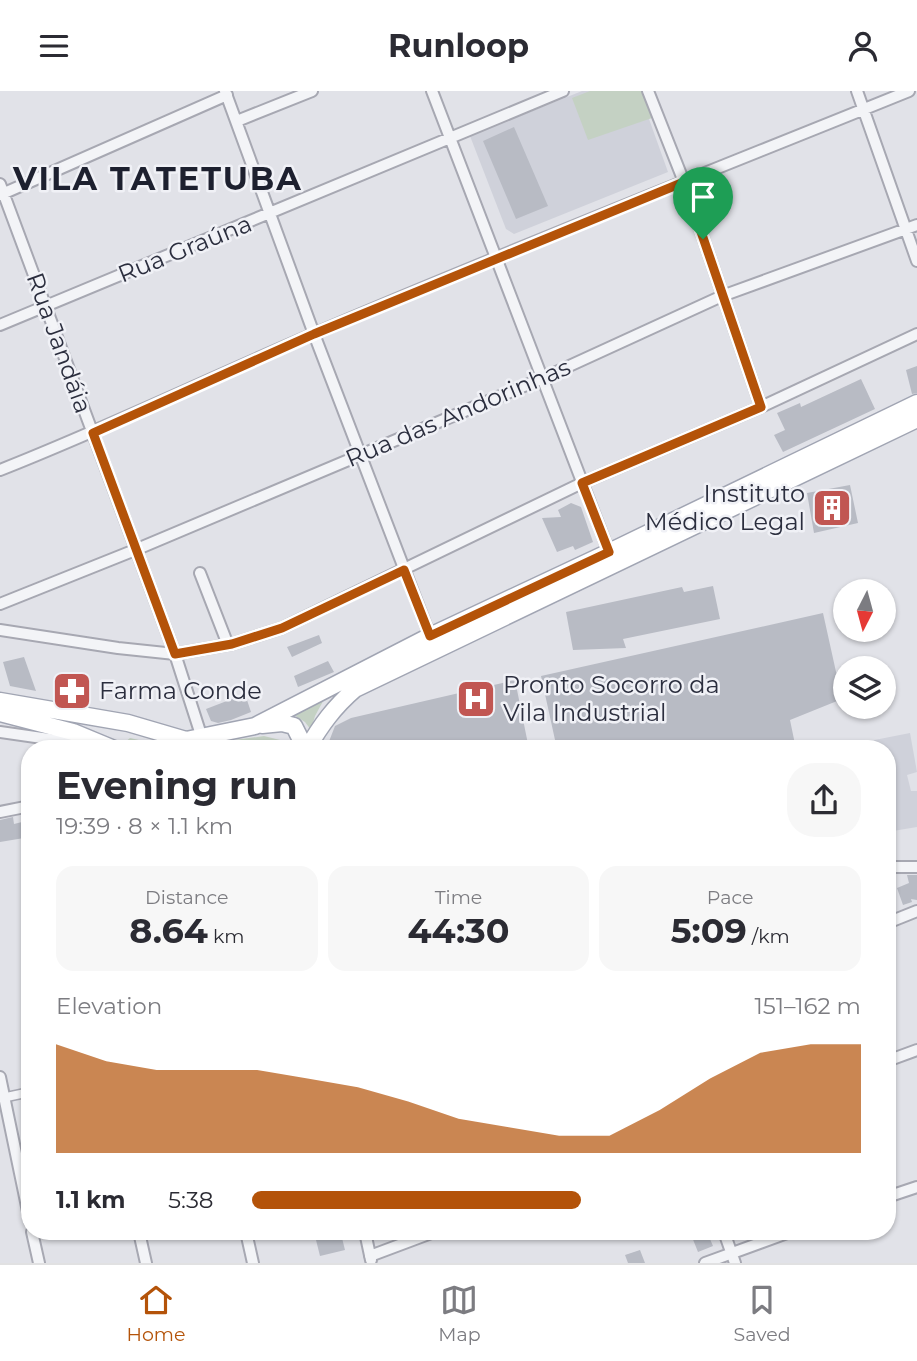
<!DOCTYPE html>
<html lang="en">
<head>
<meta charset="utf-8">
<style>
	:root { --surface:#fff; --page:#f7f7f7; --text:#2b2b33; --muted:#7c7c81; --line:#e1e1e2; --accent:#b45309 }
	body { margin:0; font-family:Montserrat,sans-serif; background:var(--page); color:var(--text); height:100vh; display:flex; flex-direction:column; font-size:26px; white-space:nowrap }
	* { box-sizing:border-box; margin:0 }
	p { font-size:23px; color:var(--muted) }
	.icon { flex:none; width:38px; height:38px; fill:none; stroke:currentColor; stroke-width:2; stroke-linecap:round; stroke-linejoin:round }
	.map { position:relative; flex:1; overflow:hidden }
	.sheet { position:absolute; left:21px; top:649px; width:875px; height:500px; display:flex; flex-direction:column; background:var(--surface); border-radius:28px; box-shadow:0 2px 5px #0004 }
	.sheet>* { flex:none }
	.needle { width:46px; rotate:186deg }
	.controls { position:absolute; left:833px; top:488px; display:grid; gap:14px }
	.controls a { display:grid; place-items:center; width:63px; height:63px; border-radius:50%; background:var(--surface); box-shadow:0 2px 5px #0004; font-size:35px }
	.pin { position:absolute; display:grid; place-items:center; width:60px; height:60px; color:#fff; margin:-72px -30px; border-radius:50% 50% 50% 0; rotate:-45deg; box-shadow:0 0 7px #0007 }
	.pin .icon { rotate:45deg }
	.round { display:grid; place-items:center; flex:none; width:74px; height:74px; border-radius:28px; background:var(--page) }
	.summary { display:flex; align-items:center; justify-content:space-between; height:119px; padding:0 35px }
	h1 { font-size:38px; font-weight:700; line-height:52px }
	.figures { display:grid; grid-template-columns:repeat(3,1fr); gap:10px; height:119px; padding:7px 35px }
	.figures div { display:grid; align-content:center; border-radius:18px; background:var(--page); text-align:center }
	.figures b { font-size:35px; font-weight:700 }
	.figures small { font-size:19px; font-weight:400 }
	.figures p { font-size:19px }
	.chart { height:196px; padding:14px 35px }
	.chart p { display:flex; justify-content:space-between }
	.chart svg { width:100%; height:126px; margin-top:7px; fill:var(--accent); opacity:.7 }
	ul { padding:0 35px; list-style:none; font-size:23px }
	li { display:grid; grid-template-columns:112px 84px 1fr; align-items:center; height:52px }
	li i { height:18px; border-radius:9px; background:var(--accent) }
	header { display:flex; justify-content:space-between; align-items:center; height:91px; padding:0 35px; background:var(--surface); font-size:32px; font-weight:700 }
	.tabs { display:flex; justify-content:space-around; align-items:center; height:98px; border-top:2px solid var(--line); background:var(--surface); font-size:19px; color:var(--muted) }
	.tabs a { display:grid; justify-items:center; gap:4px }
	.tabs .on { color:var(--accent) }
	.map>svg:first-child { display:block }
</style>
</head>
<body>
<header><svg class="icon" aria-label="menu" viewBox="0 0 24 24"><path d="M4 6h16M4 12h16M4 18h16"/></svg>Runloop<svg class="icon" aria-label="person" viewBox="0 0 24 24"><circle cx="12" cy="8" r="4"/><path d="M4 21q1-7 8-7t8 7"/></svg></header>
<div class="map">
<svg width="917" height="1172" viewBox="0 0 917 1172">
	<rect width="100%" height="100%" fill="#e1e2e8"/>
	<path fill="#cfd1da" d="M582 0H639L668 81 514 143 506 138 470 45Z
		M910 642 917 681 907 684 911 700H917V736L887 741V658H845L844 655Z"/>
	<path fill="#c4d1c3" d="M590 0H643L652 27 588 49 572 7Z
		M328 601 315 625 311 639 305 631 291 622Z
		M264 645 284 650 290 658H191L199 654Z
		M130 647 161 654 154 658H130L124 652Z"/>
	<path fill="#b8bbc4" d="M514 36 548 115 516 128 483 50Z
		M917 275V302L912 303 906 279Z
		M861 288 875 318 783 361 774 344 785 339 777 322 800 312 801 316Z
		M850 394 858 432 814 442 807 402Z
		M571 412 581 416 593 451 575 459 573 455 557 461 542 427 561 426 558 419Z
		M713 495 720 528 623 548 626 557 573 559 566 521 682 496 684 501Z
		M823 522 842 608 790 629 796 658H557L541 585Z
		M319 544 322 552 292 566 287 556Z
		M24 566 36 600 10 595 3 571Z
		M328 570 334 581 298 596 294 585Z
		M515 589 529 658H329L328 653 335 635 351 627Z
		M245 603 251 621 231 629 218 632 211 630 206 618Z
		M13 726 14 733 30 729V746L0 751V729Z
		M907 784H917V809L911 808 912 811 903 814 897 797 909 792Z
		M690 1141H707L713 1155 698 1161Z
		M341 1143 345 1159 320 1165 316 1149Z
		M640 1159 645 1172H628L625 1164Z"/>
	<g fill="none" stroke-linecap="round" stroke-linejoin="round">
		<g stroke="#a7a8b2" stroke-width="11">
			<path id="pedestrian" d="M2 1007 30 1001"/>
		</g>
		<g stroke="#a7a8b2" stroke-width="14">
			<path id="minor" d="M225 0 314 243 430 545
				M432 0 609 461
				M648 0 684 91 761 316
				M857 0 917 170
				M237 30 312 0
				M0 93 175 563 202 647
				M0 104 227 4
				M0 234 563 0
				M0 379C107 337 210 287 316 242 512 158 711 80 909 0
				M200 482 228 554
				M0 513 135 459 543 287 722 205 917 134
				M0 539 118 557 175 563 232 553 282 537 582 392 761 316 917 243
				M0 641 91 654
				M0 721 30 715
				M887 776H917
				M887 832 917 820
				M887 970 917 959
				M0 986 30 1130
				M887 1106 917 1096
				M32 1141 39 1172
				M139 1141 146 1172
				M246 1141 253 1172
				M365 1141 371 1169
				M724 1141 735 1172
				M370 1165 434 1141
				M705 1172 790 1141"/>
		</g>
		<g stroke="#a1a5b3" stroke-width="19">
			<path id="primary" d="M0 610 128 632 186 649 255 635 430 545 609 461 917 312
				M0 622 73 641 114 658
				M262 634 282 632 294 635 300 647 302 658
				M307 658C321 634 334 616 355 598L917 328"/>
		</g>
		<use href="#pedestrian" stroke="#f3f4f7" stroke-width="8"/>
		<use href="#minor" stroke="#f3f4f7" stroke-width="10"/>
		<use href="#primary" stroke="#fff" stroke-width="16"/>
	</g>
	<g fill="none" stroke-linecap="round" stroke-linejoin="round">
		<g stroke="#fff" stroke-width="14">
			<path id="route" d="M684 91 761 316 582 392 609 461 430 545 404 479 282 537 232 553 175 563 93 342 314 243Z"/>
		</g>
		<use href="#route" stroke="#b45309" stroke-width="9"/>
	</g>
	<defs>
		<g id="building-square" transform="scale(2.0125)"><rect x="-9" y="-9" width="18" height="18" rx="4" fill="#c15652" stroke="#f0f1f6"/><path d="M-4-6H4V6H1V3H-1V6H-4ZM-2.5-4.3h1.7v1.8h-1.7ZM.8-4.3h1.7v1.8H.8ZM-2.5-1h1.7V.8h-1.7ZM.8-1h1.7V.8H.8Z" fill="#fff"/></g>
		<g id="pharmacy-square" transform="scale(2.0125)"><rect x="-9" y="-9" width="18" height="18" rx="4" fill="#c15652" stroke="#f0f1f6"/><path d="M-2-6h4v4h4v4h-4v4h-4v-4h-4v-4h4Z" fill="#fff"/></g>
		<g id="hospital-square" transform="scale(2.0125)"><rect x="-9" y="-9" width="18" height="18" rx="4" fill="#c15652" stroke="#f0f1f6"/><path d="M-5-5h3v3.5h4V-5h3V5h-3V1.5h-4V5h-3Z" fill="#fff"/></g>
	</defs>
	<g fill-rule="evenodd">
		<use href="#building-square" x="832" y="417"/>
		<use href="#pharmacy-square" x="72" y="600"/>
		<use href="#hospital-square" x="476" y="608"/>
	</g>
	<g text-anchor="middle" stroke-width="5" stroke-linejoin="round" paint-order="stroke">
		<g font-size="24" fill="#2b2e3e" stroke="#f0f1f6">
			<text transform="translate(185 158) rotate(-22)" y="8">Rua Graúna</text>
			<text transform="translate(59 252) rotate(70)" y="8">Rua Jandáia</text>
			<text transform="translate(458 322) rotate(-23)" y="8">Rua das Andorinhas</text>
		</g>
		<g font-size="24" fill="#2b2e3e" stroke="#f0f1f6" text-anchor="start">
			<text x="805" y="411" text-anchor="end">Instituto<tspan x="805" dy="28">Médico Legal</tspan></text>
			<text x="503" y="602">Pronto Socorro da<tspan x="503" dy="28">Vila Industrial</tspan></text>
			<text x="99" y="608">Farma Conde</text>
		</g>
		<g font-size="32" font-weight="bold" letter-spacing="2" fill="#1d202f" stroke="#f0f1f6">
			<text x="158" y="99">VILA TATETUBA</text>
		</g>
	</g>
</svg>
<div class="controls">
<a><svg class="needle" viewBox="-14 -14 28 28"><path d="M0-13l5 13h-10z" fill="#e53935"/><path d="M0 13l5-13h-10z" fill="#7c7c81"/></svg></a>
<a><svg class="icon" aria-label="layers" viewBox="0 0 24 24"><path d="M12 4l9 5-9 5-9-5zM3 14l9 5 9-5"/></svg></a>
</div>
<div class="pin" style="left:703px;top:148px;background:#1e9e55"><svg class="icon" aria-label="arrive" viewBox="0 0 24 24"><path d="M6 21V4h12l-3 4 3 4H6"/></svg></div>
<section class="sheet">
<div class="summary"><div><h1>Evening run</h1><p>19:39 · 8 × 1.1 km</p></div><a class="round"><svg class="icon" aria-label="share" viewBox="0 0 24 24"><path d="M12 15V3M7 8l5-5 5 5M5 13v7h14v-7"/></svg></a></div>
<div class="figures">
<div><p>Distance</p><b>8.64<small> km</small></b></div>
<div><p>Time</p><b>44:30</b></div>
<div><p>Pace</p><b>5:09<small> /km</small></b></div>
</div>
<div class="chart"><p><span>Elevation</span>151–162 m</p>
<svg viewBox="0 0 160 44" preserveAspectRatio="none"><path d="M0 44V6L10 12L20 15L30 15L40 15L50 18L60 21L70 26L80 32L90 35L100 38L110 38L120 29L130 18L140 9L150 6L160 6V44z"/></svg>
</div>
<ul>
<li><b>1.1 km</b>5:38<i style="width:54%"></i></li>
</ul>
</section>
</div>
<nav class="tabs">
<a class="on"><svg class="icon" aria-label="home" viewBox="0 0 24 24"><path d="M3 11l9-7 9 7M6 9v11h12V9"/></svg>Home</a>
<a><svg class="icon" aria-label="map" viewBox="0 0 24 24"><path d="M3 6l6-2 6 2 6-2v14l-6 2-6-2-6 2zM9 4v14M15 6v14"/></svg>Map</a>
<a><svg class="icon" aria-label="saved" viewBox="0 0 24 24"><path d="M7 4h10v16l-5-4-5 4z"/></svg>Saved</a>
</nav>
</body>
</html>
